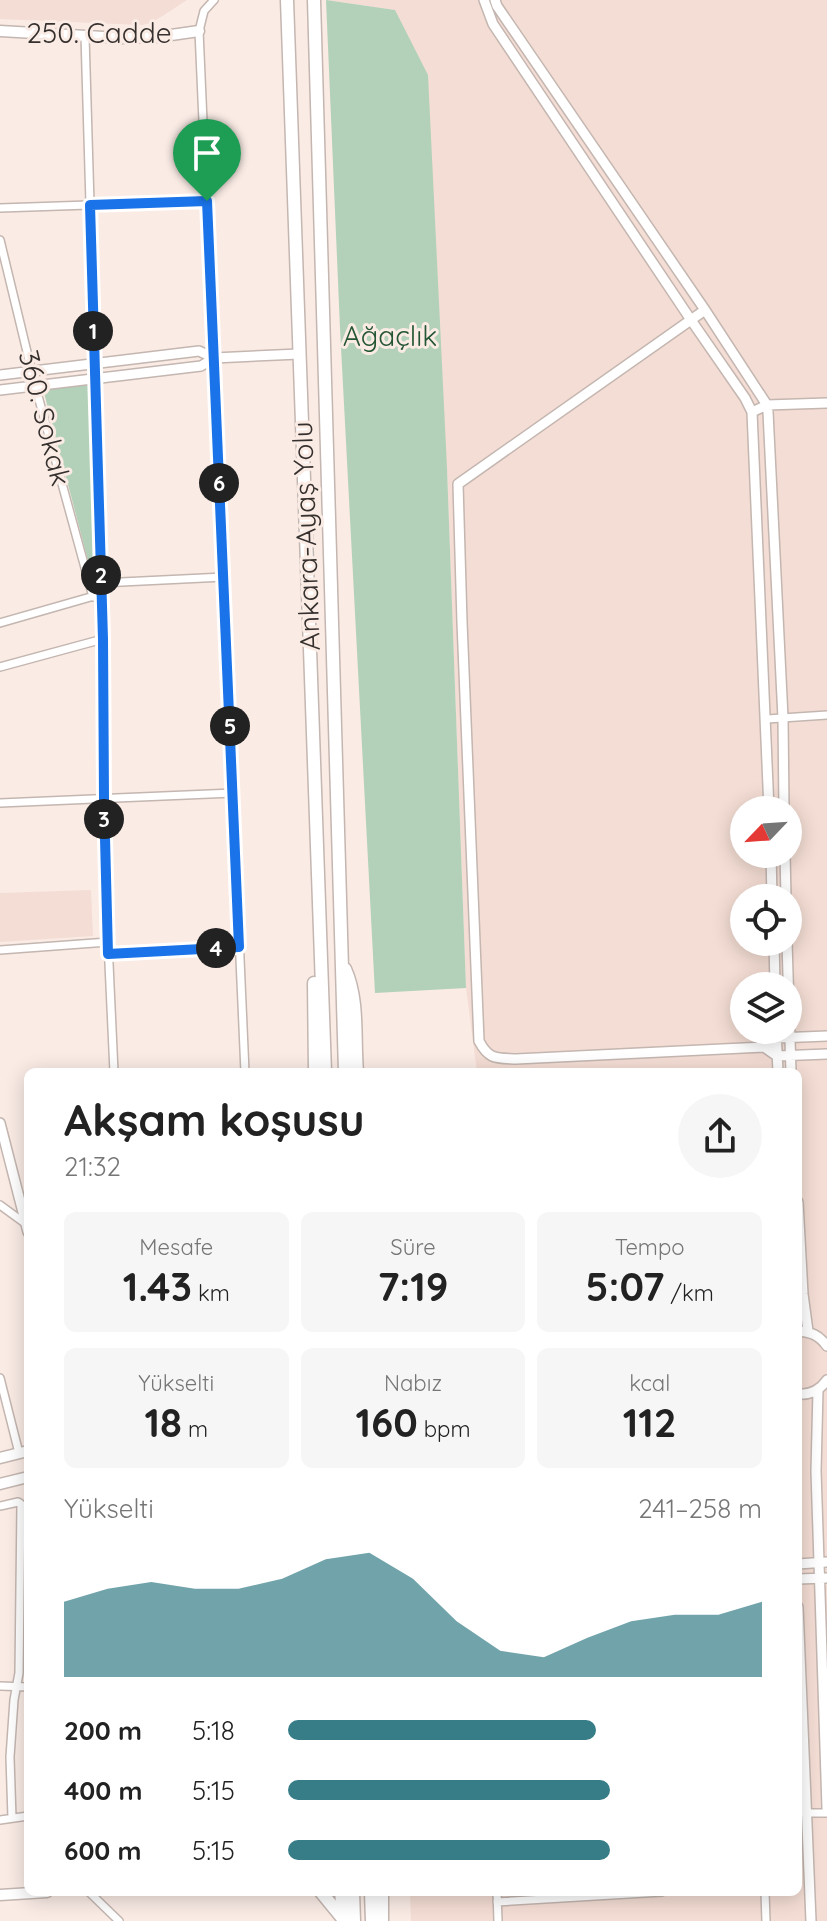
<!DOCTYPE html>
<html lang="tr">
<head>
<meta charset="utf-8">
<style>
	:root { --surface:#fff; --page:#f6f6f6; --text:#222; --muted:#767676; --accent:#367d88 }
	body { margin:0; font-family:Quicksand,sans-serif; background:var(--page); color:var(--text); height:100vh; display:flex; flex-direction:column; font-size:30px; white-space:nowrap }
	* { box-sizing:border-box; margin:0 }
	p { font-size:26px; color:var(--muted) }
	.icon { flex:none; width:44px; height:44px; fill:none; stroke:currentColor; stroke-width:2; stroke-linecap:round; stroke-linejoin:round }
	.map { position:relative; flex:1; overflow:hidden }
	.details { position:absolute; left:24px; top:1068px; width:778px; height:828px; display:flex; flex-direction:column; background:var(--surface); border-radius:12px; box-shadow:0 4px 20px #0003 }
	.details>* { flex:none }
	.needle { width:52px; rotate:245deg }
	.controls { position:absolute; left:730px; top:796px; display:grid; gap:16px }
	.controls a { display:grid; place-items:center; width:72px; height:72px; border-radius:50%; background:var(--surface); box-shadow:0 4px 20px #0003; font-size:40px }
	.pin { position:absolute; display:grid; place-items:center; width:68px; height:68px; color:#fff; margin:-82px -34px; border-radius:50% 50% 50% 0; rotate:-45deg; box-shadow:0 0 8px #0007 }
	.pin .icon { rotate:45deg }
	.km { position:absolute; width:40px; height:40px; margin:-20px; border-radius:50%; background:#222; color:#fff; font-size:22px; line-height:40px; text-align:center }
	.round { display:grid; place-items:center; flex:none; width:84px; height:84px; border-radius:42px; background:var(--page) }
	.head { display:flex; align-items:center; justify-content:space-between; height:136px; padding:0 40px }
	h1 { font-size:44px; font-weight:700; line-height:60px }
	.metrics { display:grid; grid-template-columns:repeat(3,1fr); gap:12px; height:136px; padding:8px 40px }
	.metrics div { display:grid; align-content:center; border-radius:12px; background:var(--page); text-align:center }
	.metrics b { font-size:40px; font-weight:700 }
	.metrics small { font-size:22px; font-weight:400 }
	.metrics p { font-size:22px }
	.chart { height:224px; padding:16px 40px }
	.chart p { display:flex; justify-content:space-between }
	.chart svg { width:100%; height:144px; margin-top:8px; fill:var(--accent); opacity:.7 }
	ul { padding:0 40px; list-style:none; font-size:26px }
	li { display:grid; grid-template-columns:128px 96px 1fr; align-items:center; height:60px }
	li i { height:20px; border-radius:10px; background:var(--accent) }
	.map>svg:first-child { display:block }
</style>
</head>
<body>
<div class="map">
<svg width="827" height="1921" viewBox="0 0 827 1921">
	<rect width="100%" height="100%" fill="#faebe5"/>
	<path fill="#f4ddd4" fill-rule="evenodd" d="M0 0H187L164 15 151 23 142 25 0 19Z
		M326 0H827V1921H411L410 1892H798V1072H477L466 988 447 468 395 10ZM744 810H788V854H744ZM744 898H788V942H744ZM744 986H788V1030H744Z
		M91 890 93 936 0 942V893Z"/>
	<path fill="#b2d1b8" d="M326 0 395 10 428 75 447 468 466 988 375 993 340 328Z
		M91 382 99 570 95 574 91 572 43 389Z"/>
	<g fill="none" stroke-linecap="round" stroke-linejoin="round">
		<g stroke="#c4b6b0" stroke-width="10">
			<path id="minor" d="M214 0 204 11 199 31 245 1072
				M85 36 103 639 104 799 108 942 114 1072
				M0 208 207 201
				M0 240 35 385 93 597
				M101 583 224 577
				M0 623 94 596
				M0 667 103 639
				M767 719 827 715
				M0 803 233 793
				M0 950 108 942
				M108 954 239 947
				M0 1205 26 1224
				M0 1378 19 1453
				M0 1506 18 1502 21 1504 19 1673 14 1700 10 1757 12 1818
				M0 1686 28 1687
				M798 1813H827
				M0 1820 28 1816
				M89 1892 119 1921
				M497 1892 498 1921
				M765 1892 766 1921
				M497 1902 662 1892"/>
		</g>
		<g stroke="#c4b6b0" stroke-width="12">
			<path id="tertiary" d="M484 0 493 24 691 320 745 398 752 412 769 810
				M495 0 497 6 705 310 767 405 768 412 783 718 784 810
				M705 310 458 484 462 622 479 1041C489 1060 496 1058 516 1059L764 1047 777 1038 827 1036
				M214 358 299 354
				M0 375 199 351 214 358 201 366 0 390
				M752 412 767 405 827 403
				M771 854 772 898
				M785 854 786 898
				M774 942 775 986
				M787 942 791 1072
				M776 1030 778 1072
				M764 1047 777 1056 827 1054
				M0 1123 28 1232
				M798 1202 803 1294 808 1331
				M798 1331C811 1332 819 1335 827 1346
				M818 1390 816 1471 827 1808
				M798 1394C810 1395 820 1390 827 1380
				M798 1564 827 1562
				M798 1579 827 1578
				M798 1607 811 1921"/>
		</g>
		<g stroke="#c4b6b0" stroke-width="13">
			<path id="secondary" d="M0 31 121 38 157 37 199 31
				M0 1458 28 1451
				M0 1484 28 1477
				M0 1895 47 1892"/>
		</g>
		<g stroke="#c4b6b0" stroke-width="15">
			<path id="trunk" d="M287 0 325 1072
				M314 0 345 1072
				M345 969C359 1000 354 1038 357 1072
				M314 983 315 1072
				M321 1892 344 1920
				M341 1892 344 1921
				M353 1892 354 1921
				M371 1892 372 1921
				M382 1892V1921"/>
		</g>
		<use href="#minor" stroke="#fff" stroke-width="7"/>
		<use href="#tertiary" stroke="#fff" stroke-width="9"/>
		<use href="#secondary" stroke="#fff" stroke-width="10"/>
		<use href="#trunk" stroke="#fff" stroke-width="12"/>
	</g>
	<g fill="none" stroke-linecap="round" stroke-linejoin="round">
		<g stroke="#fff" stroke-width="16">
			<path id="route" d="M207 201 239 947 108 954 104 799 103 639 90 205Z"/>
		</g>
		<use href="#route" stroke="#1a73e8" stroke-width="10"/>
	</g>
	<g text-anchor="middle" stroke-width="6" stroke-linejoin="round" paint-order="stroke">
		<g font-size="28" fill="#35302d" stroke="#faebe5">
			<text x="99" y="43">250. Cadde</text>
			<text transform="translate(45 418) rotate(76)" y="10">360. Sokak</text>
			<text transform="translate(306 536) rotate(-92)" y="10">Ankara-Ayaş Yolu</text>
		</g>
		<g font-size="28" fill="#245633" stroke="#faebe5">
			<text x="390" y="346">Ağaçlık</text>
		</g>
	</g>
</svg>
<div class="controls">
<a><svg class="needle" viewBox="-14 -14 28 28"><path d="M0-13l5 13h-10z" fill="#e53935"/><path d="M0 13l5-13h-10z" fill="#767676"/></svg></a>
<a><svg class="icon" aria-label="locate" viewBox="0 0 24 24"><circle cx="12" cy="12" r="6"/><path d="M12 2v4M12 18v4M2 12h4M18 12h4"/></svg></a>
<a><svg class="icon" aria-label="layers" viewBox="0 0 24 24"><path d="M12 4l9 5-9 5-9-5zM3 14l9 5 9-5"/></svg></a>
</div>
<div class="pin" style="left:207px;top:201px;background:#1e9e55"><svg class="icon" aria-label="arrive" viewBox="0 0 24 24"><path d="M6 21V4h12l-3 4 3 4H6"/></svg></div>
<b class="km" style="left:93px;top:331px">1</b>
<b class="km" style="left:101px;top:575px">2</b>
<b class="km" style="left:104px;top:819px">3</b>
<b class="km" style="left:216px;top:948px">4</b>
<b class="km" style="left:230px;top:726px">5</b>
<b class="km" style="left:219px;top:483px">6</b>
<section class="details">
<div class="head"><div><h1>Akşam koşusu</h1><p>21:32</p></div><a class="round"><svg class="icon" aria-label="share" viewBox="0 0 24 24"><path d="M12 15V3M7 8l5-5 5 5M5 13v7h14v-7"/></svg></a></div>
<div class="metrics">
<div><p>Mesafe</p><b>1.43<small> km</small></b></div>
<div><p>Süre</p><b>7:19</b></div>
<div><p>Tempo</p><b>5:07<small> /km</small></b></div>
</div>
<div class="metrics">
<div><p>Yükselti</p><b>18<small> m</small></b></div>
<div><p>Nabız</p><b>160<small> bpm</small></b></div>
<div><p>kcal</p><b>112</b></div>
</div>
<div class="chart"><p><span>Yükselti</span>241–258 m</p>
<svg viewBox="0 0 160 44" preserveAspectRatio="none"><path d="M0 44V21L10 17L20 15L30 17L40 17L50 14L60 8L70 6L80 14L90 27L100 36L110 38L120 32L130 27L140 25L150 25L160 21V44z"/></svg>
</div>
<ul>
<li><b>200 m</b>5:18<i style="width:65%"></i></li>
<li><b>400 m</b>5:15<i style="width:68%"></i></li>
<li><b>600 m</b>5:15<i style="width:68%"></i></li>
</ul>
</section>
</div>
</body>
</html>
